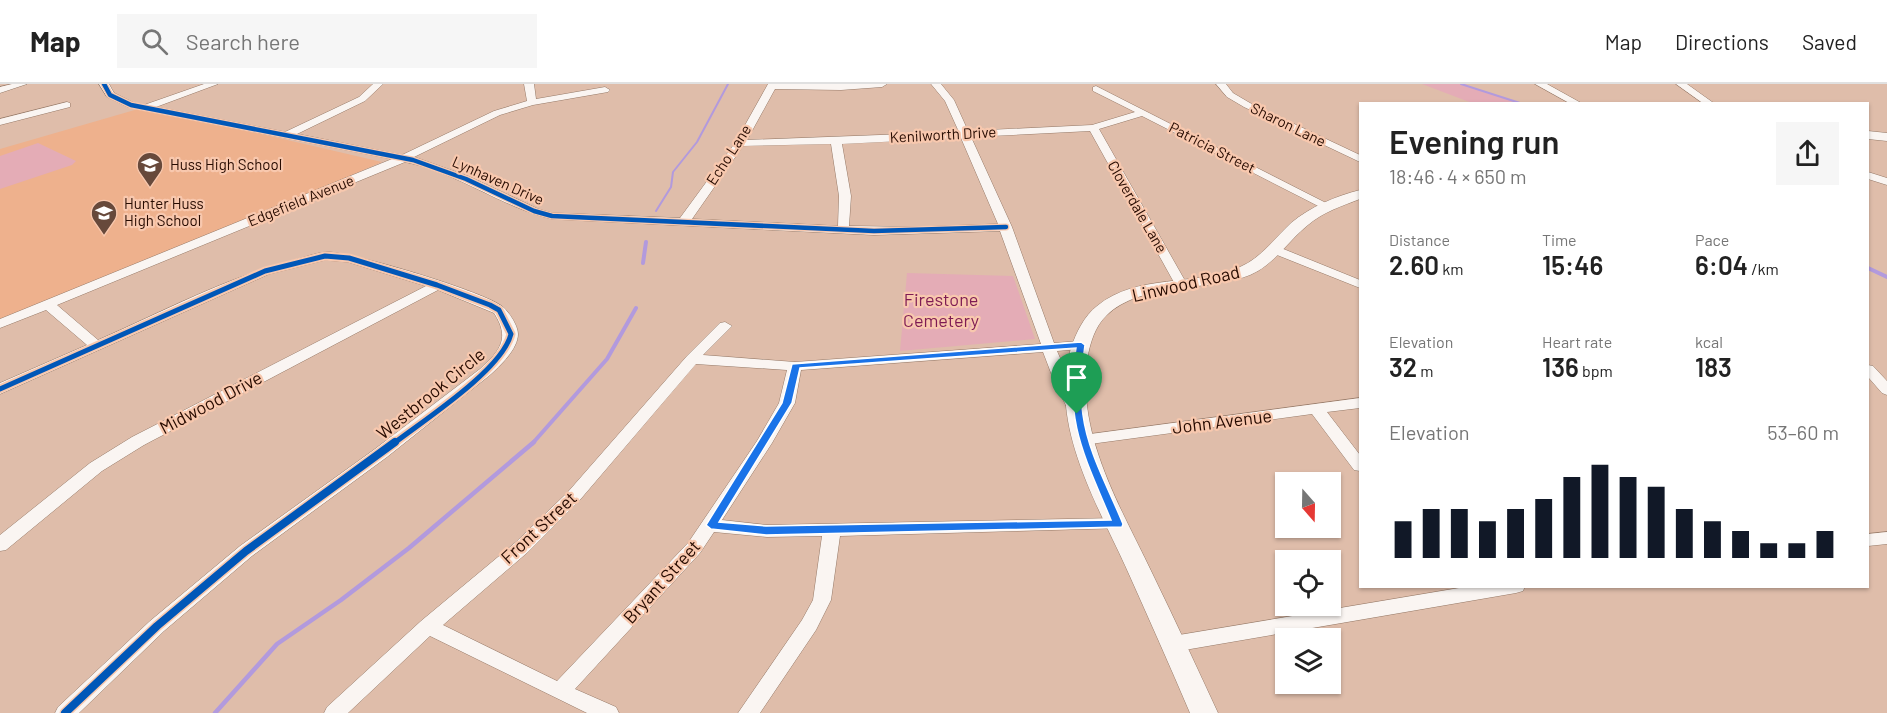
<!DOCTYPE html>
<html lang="en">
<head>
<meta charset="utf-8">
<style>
	:root { --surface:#fff; --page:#f6f6f6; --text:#222; --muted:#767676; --line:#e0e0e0; --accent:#111827 }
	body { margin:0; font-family:Barlow,sans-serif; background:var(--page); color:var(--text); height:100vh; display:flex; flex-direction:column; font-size:22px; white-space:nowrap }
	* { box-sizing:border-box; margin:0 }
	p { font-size:20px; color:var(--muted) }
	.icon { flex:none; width:33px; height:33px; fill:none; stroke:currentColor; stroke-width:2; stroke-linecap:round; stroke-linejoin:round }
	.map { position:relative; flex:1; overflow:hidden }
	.sheet { position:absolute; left:1359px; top:18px; width:510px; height:486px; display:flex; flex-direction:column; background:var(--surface); border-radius:0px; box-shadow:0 2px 4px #0004 }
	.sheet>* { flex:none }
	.needle { width:39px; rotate:160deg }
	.buttons { position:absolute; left:1275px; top:388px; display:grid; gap:12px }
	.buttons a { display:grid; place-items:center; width:66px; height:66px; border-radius:0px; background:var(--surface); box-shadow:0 2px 4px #0004; font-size:30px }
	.pin { position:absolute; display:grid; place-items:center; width:51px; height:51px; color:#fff; margin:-62px -26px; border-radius:50% 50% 50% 0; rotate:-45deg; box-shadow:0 0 6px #0007 }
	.pin .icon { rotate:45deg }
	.round { display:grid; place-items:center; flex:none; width:63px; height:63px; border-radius:0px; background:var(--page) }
	.head { display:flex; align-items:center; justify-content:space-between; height:102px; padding:0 30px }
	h1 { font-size:33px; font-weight:600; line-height:45px }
	.metrics { display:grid; grid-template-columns:repeat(3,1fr); gap:9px; height:102px; padding:6px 30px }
	.metrics div { display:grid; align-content:center }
	.metrics b { font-size:26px; font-weight:600 }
	.metrics small { font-size:16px; font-weight:400 }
	.metrics p { font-size:16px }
	.chart { height:168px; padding:12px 30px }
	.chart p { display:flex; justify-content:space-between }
	.chart svg { width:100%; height:108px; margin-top:6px; stroke:var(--accent); stroke-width:6 }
	header { display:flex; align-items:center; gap:36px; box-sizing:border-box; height:84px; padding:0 30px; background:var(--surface); border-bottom:2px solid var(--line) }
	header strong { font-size:28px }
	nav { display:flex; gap:33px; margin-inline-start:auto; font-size:21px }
	.search { width:420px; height:54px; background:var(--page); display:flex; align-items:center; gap:15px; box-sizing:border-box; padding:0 21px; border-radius:0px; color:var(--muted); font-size:22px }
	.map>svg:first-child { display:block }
</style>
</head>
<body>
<header>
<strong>Map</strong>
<div class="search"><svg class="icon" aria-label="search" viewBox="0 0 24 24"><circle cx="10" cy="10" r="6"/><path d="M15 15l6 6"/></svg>Search here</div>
<nav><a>Map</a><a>Directions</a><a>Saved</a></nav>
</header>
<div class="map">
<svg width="1887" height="629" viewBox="0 0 1887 629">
	<rect width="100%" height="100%" fill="#dfbdaa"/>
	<path fill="#eeb18d" d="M145 23 382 78 0 242V65Z"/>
	<path fill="#e4acb6" d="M1422 0H1468L1465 1 1523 19H1472Z
		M38 59 76 77 72 81 0 105V72Z
		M907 189 1013 192 1035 255 900 267Z"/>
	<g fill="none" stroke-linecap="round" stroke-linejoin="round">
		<path stroke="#b29add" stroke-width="2" d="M1461 0 1523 20
			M656 127 671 103 673 88 697 58 728 0"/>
		<path stroke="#b29add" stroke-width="4" d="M643 179 646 158
			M1868 184 1887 193
			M532 360 607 275 636 224"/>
		<path stroke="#b29add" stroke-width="4.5" d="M215 629 277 560 341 516 409 464 534 358"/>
		<g stroke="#957967" stroke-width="1">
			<path id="minor" d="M12 0H27L0 9V3Z
				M99 0H109L114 9 134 19 144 21 204 0H218L156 23 285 48 359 13 373 0H383L365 17 297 50 402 71 494 27 527 17 524 0H534L536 15 605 3 610 6 608 8 533 21 500 31 414 73 470 93 538 125 552 129 680 134 735 59 768 0H887L882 3 841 6 775 5 747 56 959 48 945 17 931 0H941L954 16 968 47 1092 41 1135 28 1093 7V3L1096 2 1334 123 1332 125H1324L1142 32 1099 45 1188 202 1182 206 1176 202 1090 47 971 53 1012 143 1054 259 1081 257 1088 261 1081 265 1057 267 1082 324 1079 327H1069L1056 302 1043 268 801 286 795 319 772 359 722 436 767 441 1118 434 1124 436 1127 440 1124 444 840 452 831 516 816 546 760 629H738L802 536 813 516 822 452 767 453 714 448 700 469 575 605 616 623 619 629H587L430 552 348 629H324L327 623 421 537 516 458 567 409 687 272 720 239 725 238 732 242 703 271 795 278 1041 260 1000 147 874 151 552 135C501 123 457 88 405 78L57 221 98 256C162 228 227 193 295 176 305 173 316 169 326 168 349 167 486 208 503 223 509 228 518 242 518 250 518 265 500 282 490 291L387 373 252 472 164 547 79 629H55L58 623 150 537 240 462 375 365 480 285C501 266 510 254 494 229L438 206 144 361 102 387 6 466 0 467V451L90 379 132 353 426 202 348 178 325 176 269 190 0 310V299L87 261 46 226 0 244V235L392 75 128 23 107 13ZM961 54 998 140 918 143 849 142 851 112 842 60ZM831 60 839 112 838 142 692 135 743 62ZM696 280 787 286 779 319 757 357 688 459 557 597 443 541 528 468 579 417Z
				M1216 0H1226L1233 9 1250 19 1360 71V78L1244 23 1227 13Z
				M1535 0H1547L1583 20H1571Z
				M1676 0H1687L1715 20H1704Z
				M67 18 70 19V23L0 41V35Z
				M1868 88 1887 94V101L1868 95Z
				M1276 162 1360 196V204L1272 169V163Z
				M1868 281 1873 282 1887 297V311L1882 309 1868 293Z
				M1360 314V324L1327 328 1360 371V387L1354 386 1312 330 1083 361 1075 356 1083 351Z
				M1887 448V460L1868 462V450Z
				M1471 502H1525L1523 507 1516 509 1173 568 1166 566 1163 560 1166 554 1173 552Z"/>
		</g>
		<g stroke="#957967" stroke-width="1">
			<path id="major" d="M1868 47 1887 49V57L1868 55Z
				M1360 106V115C1342 122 1323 128 1308 141 1288 157 1274 181 1250 191 1207 208 1141 198 1107 231 1095 242 1090 259 1087 276 1077 354 1122 425 1154 493 1176 538 1197 584 1218 629H1190C1170 582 1149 535 1128 488 1098 421 1048 341 1071 264 1076 249 1084 232 1097 222 1137 189 1195 203 1240 183 1261 174 1275 154 1291 139 1310 123 1336 112 1360 106Z"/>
		</g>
		<use href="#minor" fill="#faf5f2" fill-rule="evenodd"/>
		<use href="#major" fill="#faf5f2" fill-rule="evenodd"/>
		<g stroke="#f8c8ae" stroke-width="7">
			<path id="cycleway-far2" d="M104 0 110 11 131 21 413 76 466 95 534 127 552 132 874 147 1006 143"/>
		</g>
		<g stroke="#f8c8ae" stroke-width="9">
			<path id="cycleway-far1" d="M0 305 265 187 325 172 349 174 437 201 490 221 499 226 511 250C502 286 424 336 393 360"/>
		</g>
		<g stroke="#f8c8ae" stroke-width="11">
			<path id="cycleway" d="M65 629 157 542 246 467 395 358"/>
		</g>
		<use href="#cycleway-far2" stroke="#0057b8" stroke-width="4.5"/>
		<use href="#cycleway-far1" stroke="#0057b8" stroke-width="5"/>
		<use href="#cycleway" stroke="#0057b8" stroke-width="8"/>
	</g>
	<path fill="#1a73e8" stroke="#fff" stroke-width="1.5" fill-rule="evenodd" d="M1081 258 1085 261C1082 283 1079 308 1083 331 1088 369 1109 405 1123 440L1122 443 766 451 711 445 706 441 782 319 792 280ZM1076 264C1064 337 1084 371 1111 436L766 442 719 438 792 319 800 284Z"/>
	<defs>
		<g id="school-pin" transform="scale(1.35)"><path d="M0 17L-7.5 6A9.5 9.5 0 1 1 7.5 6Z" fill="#67493b" stroke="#f8c8ae"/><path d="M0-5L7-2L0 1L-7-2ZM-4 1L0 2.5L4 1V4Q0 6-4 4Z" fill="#fff"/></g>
	</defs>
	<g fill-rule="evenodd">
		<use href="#school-pin" x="150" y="81"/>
		<use href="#school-pin" x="104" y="129"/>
	</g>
	<g text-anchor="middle" stroke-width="4.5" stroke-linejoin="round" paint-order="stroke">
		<g font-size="15" fill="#270b00" stroke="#f8c8ae">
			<text transform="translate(1288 41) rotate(26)" y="5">Sharon Lane</text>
			<text transform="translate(943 51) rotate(-3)" y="5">Kenilworth Drive</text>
			<text transform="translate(1212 64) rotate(27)" y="5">Patricia Street</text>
			<text transform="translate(729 71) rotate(-57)" y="5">Echo Lane</text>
			<text transform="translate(498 97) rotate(24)" y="5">Lynhaven Drive</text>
			<text transform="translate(301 117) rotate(-22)" y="5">Edgefield Avenue</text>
			<text transform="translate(1137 123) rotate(60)" y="5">Cloverdale Lane</text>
		</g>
		<g font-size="15" fill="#270b00" stroke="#f8c8ae" text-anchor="start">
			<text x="170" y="86">Huss High School</text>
			<text x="124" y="125">Hunter Huss<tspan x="124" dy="17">High School</tspan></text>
		</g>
		<g font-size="18" fill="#270b00" stroke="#f8c8ae">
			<text transform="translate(1186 200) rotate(-13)" y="6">Linwood Road</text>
			<text transform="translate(431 310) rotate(-39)" y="6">Westbrook Circle</text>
			<text transform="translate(211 319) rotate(-28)" y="6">Midwood Drive</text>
			<text transform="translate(1222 338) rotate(-7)" y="6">John Avenue</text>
			<text transform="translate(539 444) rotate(-43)" y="6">Front Street</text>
			<text transform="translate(662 498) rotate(-48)" y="6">Bryant Street</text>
		</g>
		<g font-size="18" fill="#7e1b53" stroke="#f8c8ae">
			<text x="941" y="222">Firestone<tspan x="941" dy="21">Cemetery</tspan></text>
		</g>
	</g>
</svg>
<div class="buttons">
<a><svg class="needle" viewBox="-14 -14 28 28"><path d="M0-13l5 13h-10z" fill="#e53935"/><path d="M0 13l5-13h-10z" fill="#767676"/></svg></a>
<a><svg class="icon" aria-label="locate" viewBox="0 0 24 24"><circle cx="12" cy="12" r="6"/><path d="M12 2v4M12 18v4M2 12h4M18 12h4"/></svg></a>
<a><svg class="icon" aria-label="layers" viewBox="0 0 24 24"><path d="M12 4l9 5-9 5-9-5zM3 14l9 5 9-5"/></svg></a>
</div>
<div class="pin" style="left:1077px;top:330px;background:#1e9e55"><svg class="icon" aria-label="arrive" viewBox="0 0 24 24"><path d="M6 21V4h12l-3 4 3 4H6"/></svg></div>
<section class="sheet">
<div class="head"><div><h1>Evening run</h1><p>18:46 · 4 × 650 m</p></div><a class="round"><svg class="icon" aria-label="share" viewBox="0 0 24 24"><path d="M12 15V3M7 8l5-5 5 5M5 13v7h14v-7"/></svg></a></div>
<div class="metrics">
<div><p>Distance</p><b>2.60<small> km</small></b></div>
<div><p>Time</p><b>15:46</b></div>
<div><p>Pace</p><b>6:04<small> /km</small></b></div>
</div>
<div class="metrics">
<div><p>Elevation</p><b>32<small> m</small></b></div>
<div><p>Heart rate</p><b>136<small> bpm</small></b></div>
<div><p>kcal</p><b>183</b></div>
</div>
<div class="chart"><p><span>Elevation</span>53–60 m</p>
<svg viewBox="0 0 160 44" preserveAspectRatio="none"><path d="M5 44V29M15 44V24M25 44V24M35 44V29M45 44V24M55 44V20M65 44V11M75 44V6M85 44V11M95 44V15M105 44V24M115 44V29M125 44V33M135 44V38M145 44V38M155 44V33"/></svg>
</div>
</section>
</div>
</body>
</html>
